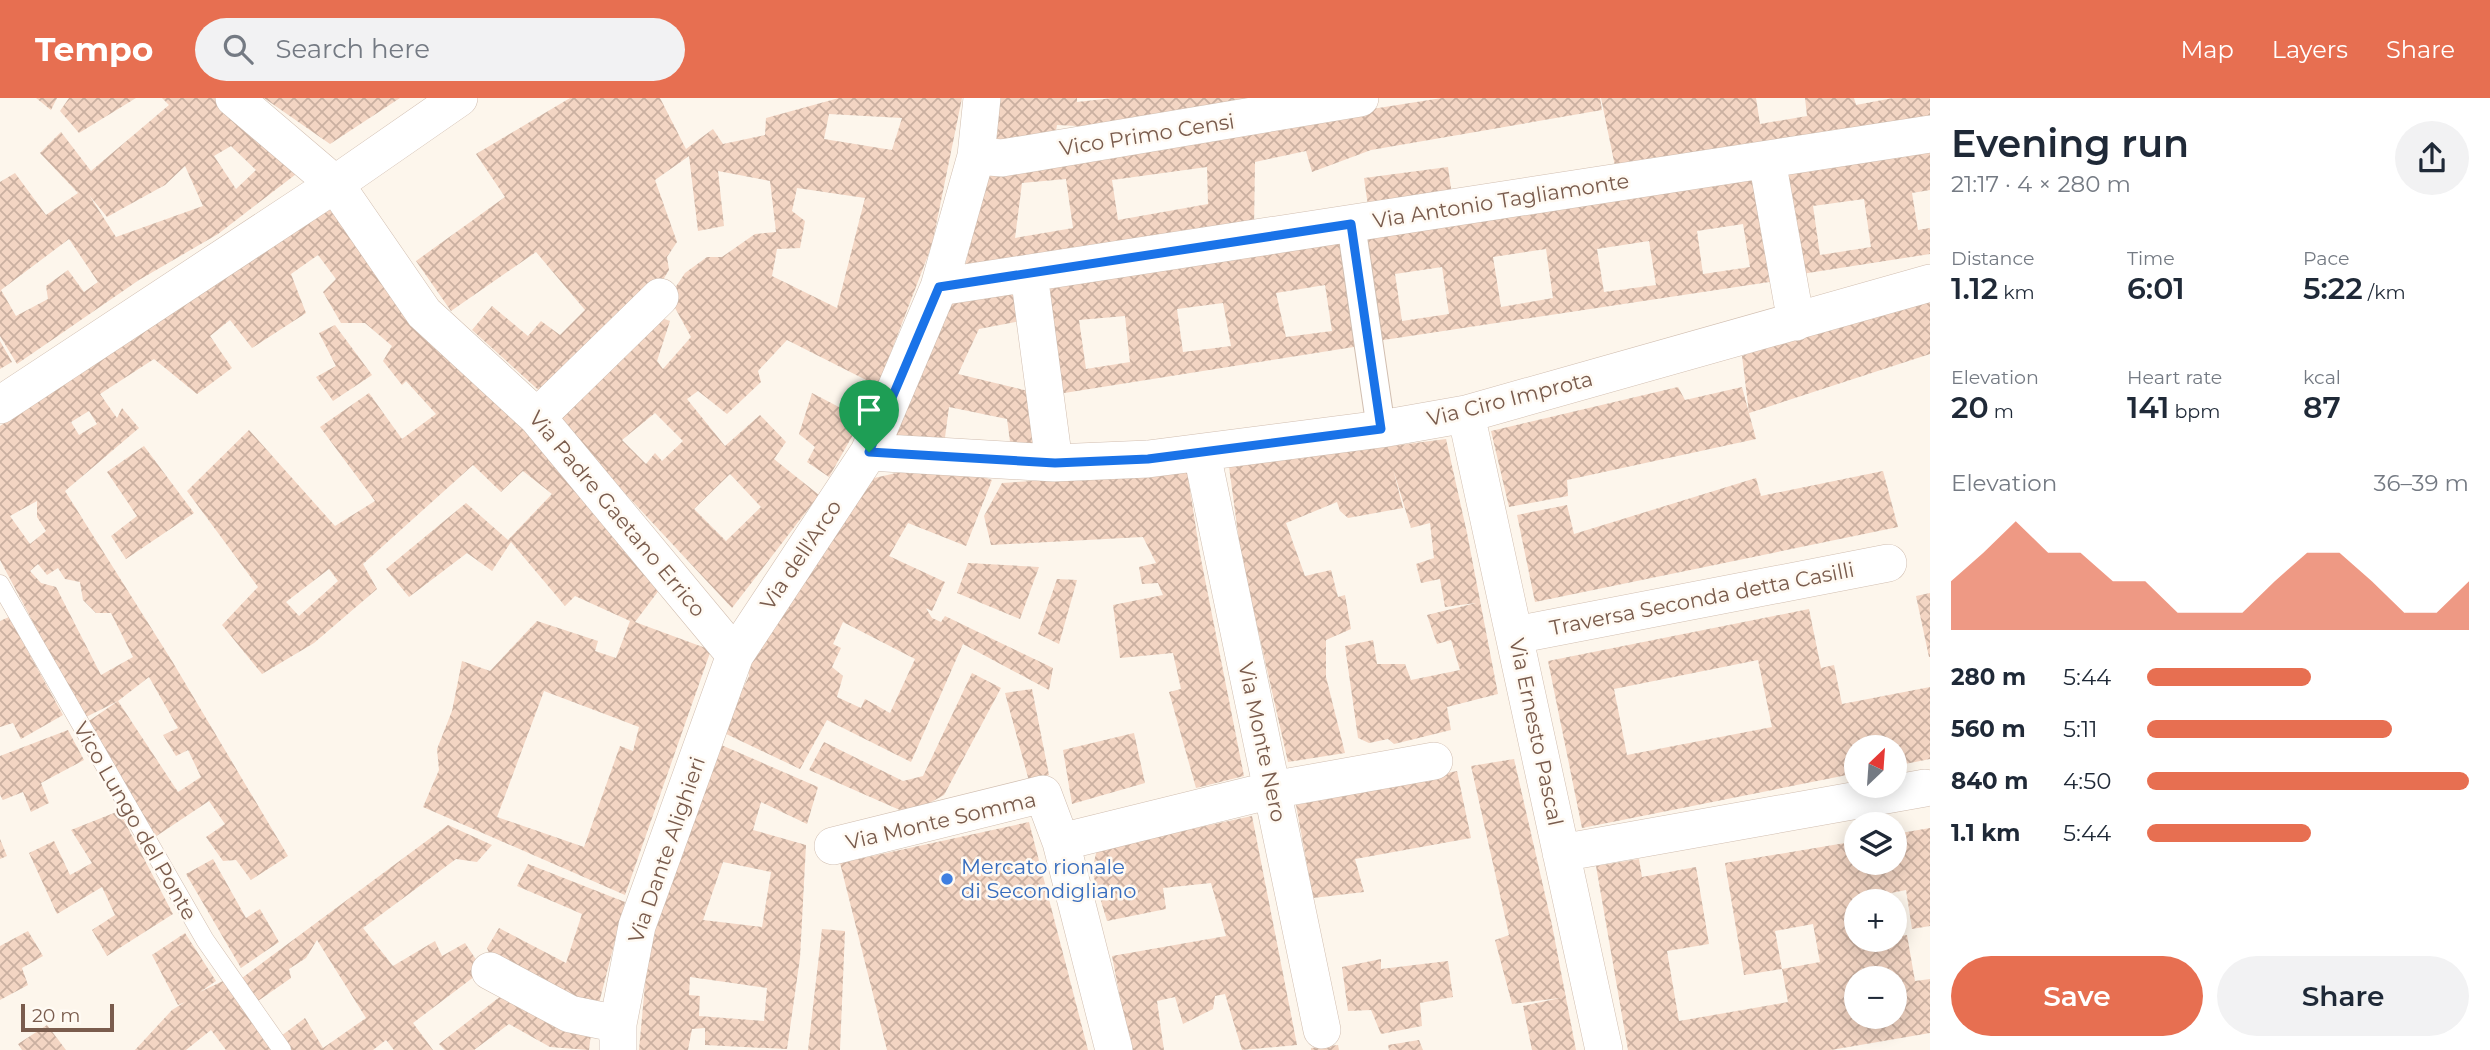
<!DOCTYPE html>
<html lang="en">
<head>
<meta charset="utf-8">
<style>
	:root { --surface:#fff; --page:#f2f2f3; --text:#1f2937; --muted:#747a83; --accent:#e76f51 }
	body { margin:0; font-family:Montserrat,sans-serif; background:var(--page); color:var(--text); height:100vh; display:flex; flex-direction:column; font-size:26px; white-space:nowrap }
	* { box-sizing:border-box; margin:0 }
	p { font-size:23px; color:var(--muted) }
	.icon { flex:none; width:38px; height:38px; fill:none; stroke:currentColor; stroke-width:2; stroke-linecap:round; stroke-linejoin:round }
	.map { position:relative; flex:1; overflow:hidden }
	.side { display:flex; flex-direction:column; background:var(--surface); width:560px }
	.side>* { flex:none }
	.needle { width:46px; rotate:25deg }
	.tools { position:absolute; left:1844px; top:637px; display:grid; gap:14px }
	.tools a { display:grid; place-items:center; width:63px; height:63px; border-radius:50%; background:var(--surface); box-shadow:0 4px 18px #0003; font-size:35px }
	.scale { position:absolute; left:21px; bottom:18px; width:93px; box-sizing:border-box; padding-left:7px; border:4px solid #7a5c4d; border-top:0; font-size:19px; line-height:24px; white-space:nowrap; color:#7a5c4d; -webkit-text-stroke:5px #fffaf3; paint-order:stroke }
	.pin { position:absolute; display:grid; place-items:center; width:60px; height:60px; color:#fff; margin:-72px -30px; border-radius:50% 50% 50% 0; rotate:-45deg; box-shadow:0 0 7px #0007 }
	.pin .icon { rotate:45deg }
	.round { display:grid; place-items:center; flex:none; width:74px; height:74px; border-radius:37px; background:var(--page) }
	.headline { display:flex; align-items:center; justify-content:space-between; height:119px; padding:0 21px }
	h1 { font-size:38px; font-weight:600; line-height:52px }
	.figures { display:grid; grid-template-columns:repeat(3,1fr); gap:10px; height:119px; padding:7px 21px }
	.figures div { display:grid; align-content:center }
	.figures b { font-size:30px; font-weight:600 }
	.figures small { font-size:19px; font-weight:400 }
	.figures p { font-size:19px }
	.chart { height:196px; padding:14px 21px }
	.chart p { display:flex; justify-content:space-between }
	.chart svg { width:100%; height:126px; margin-top:7px; fill:var(--accent); opacity:.7 }
	.action { display:flex; gap:14px; margin-top:auto; padding:14px 21px }
	.action a { flex:1; height:80px; border-radius:42px; background:var(--accent); color:#fff; font-size:28px; font-weight:600; line-height:80px; text-align:center }
	.action a+a { background:var(--page); color:var(--text) }
	ul { padding:0 21px; list-style:none; font-size:23px }
	li { display:grid; grid-template-columns:112px 84px 1fr; align-items:center; height:52px }
	li i { height:18px; border-radius:9px; background:var(--accent) }
	header { display:flex; align-items:center; gap:42px; box-sizing:border-box; height:98px; padding:0 35px; background:var(--accent); color:#fff }
	header strong { font-size:33px }
	nav { display:flex; gap:38px; margin-inline-start:auto; font-size:24px }
	.search { width:490px; height:63px; background:var(--page); display:flex; align-items:center; gap:18px; box-sizing:border-box; padding:0 24px; border-radius:38px; color:var(--muted); font-size:26px }
	main { display:flex; flex:1; min-height:0 }
	.map>svg:first-child { display:block }
</style>
</head>
<body>
<header>
<strong>Tempo</strong>
<div class="search"><svg class="icon" aria-label="search" viewBox="0 0 24 24"><circle cx="10" cy="10" r="6"/><path d="M15 15l6 6"/></svg>Search here</div>
<nav><a>Map</a><a>Layers</a><a>Share</a></nav>
</header>
<main>
<div class="map">
<svg width="1930" height="952" viewBox="0 0 1930 952">
	<defs>
		<pattern id="building-cross-hatch" width="8" height="8" patternUnits="userSpaceOnUse" patternTransform="scale(1.75)"><rect width="8" height="8" fill="#f3d5c3"/><path d="M0 0l8 8M0 8l8-8" fill="none" stroke="#cab0a1"/></pattern>
	</defs>
	<rect width="100%" height="100%" fill="#fdf6ec"/>
	<path fill="url(#building-cross-hatch)" fill-rule="evenodd" d="M36 0H57L51 12Z
		M69 0H136L79 35 60 13Z
		M162 0H219L304 70 218 136 139 182 17 266 0 238V84L15 75 46 117 78 95 40 55 61 34 91 73 169 7ZM231 48 256 72 236 91 214 58ZM185 68 203 108 116 139 89 97 107 119 165 87ZM69 141 98 184 84 194 68 172 46 188 48 201 16 218 1 192Z
		M264 0H400L330 46Z
		M570 0H660L686 51 713 31 723 46 765 37 766 20 839 0H962L932 147 878 288 787 242 758 273 761 284 727 316 698 293 687 301 725 348 760 317 786 344 774 361 819 397 732 510 551 316 654 217 670 223 657 263 663 271 691 239 669 199 685 175 707 159H722L755 136 776 134 770 83 718 73 724 128 698 133 689 58 655 82 677 144 667 159 669 172 661 185 545 298 472 232 492 208 528 238 541 223 560 237 585 212 536 154 451 213 416 163 505 99 476 56ZM829 16 902 20 892 52 824 41ZM797 90 865 100 837 210 772 178 777 151 800 150 805 123 792 113ZM655 315 683 343 662 363 655 355 646 366 622 342ZM730 376 761 409 726 443 694 411Z
		M996 0H1077V4L1113 0H1285L1082 39 1077 28 1057 27 1055 38 990 45Z
		M1442 0H1600L1602 12 1371 52 1312 74 1306 53 1255 64 1254 130 964 174 985 72ZM1207 69 1208 106 1118 122 1112 82ZM1066 81 1073 130 1015 140 1022 85Z
		M1601 0H1756L1760 26 1807 18 1805 0H1854L1856 7 1893 0H1930V27L1617 78Z
		M1930 47V92L1912 95 1918 132 1930 130V156L1795 177 1778 70ZM1864 101 1871 149 1820 157 1813 108Z
		M1448 69 1452 97 1368 108 1364 80Z
		M1761 75 1776 183 1377 243 1363 135ZM1743 126 1750 169 1703 176 1697 133ZM1649 143 1656 187 1604 194 1597 151ZM1546 151 1553 200 1501 209 1493 159ZM1442 169 1449 216 1402 223 1395 176Z
		M331 99 500 302 663 487 635 524 711 552 625 797 423 709 439 672 437 651 452 613 462 563 490 573 537 523 598 543 595 553 616 560 630 523 575 498 565 508 511 444 492 473 467 455 409 499 386 471 466 405 508 442 552 396 523 373 501 394 473 367 363 466 377 491 314 545 262 576 222 527 258 489 187 393 249 332 335 428 375 403 320 329 369 295 402 341 436 316 406 283 402 287 383 263 392 248 365 225H341L323 194 336 181 318 157 291 176 306 215 252 250 230 222 210 238 232 270 197 296 154 261 100 296 117 320 122 310 139 330 65 393 172 563 288 758 251 782 236 762 223 763 206 739 225 726 209 703 155 739 86 625 118 603 84 620 0 462V328ZM89 313 97 326 79 337 71 324ZM37 403V419L46 433 30 446 10 418ZM38 466 47 477 58 470 65 481 80 484 83 502 96 515H111L133 559 101 577 56 489 41 485 30 473ZM329 471 338 483 299 518 286 504ZM149 579 178 630 163 637 176 658 188 652 201 679 178 694 118 603ZM544 593 639 629 633 653 620 648 584 749 497 719Z
		M1339 137 1360 248 1058 296 1042 185ZM1325 187 1332 233 1286 239 1276 195ZM1223 205 1231 248 1183 254 1177 211ZM1125 218 1130 264 1086 271 1079 222Z
		M1017 185 1021 223 979 231 958 276 1032 294 1040 352 1011 351 1007 321 949 309 944 347 893 343 950 198Z
		M1930 200V256L1749 315 1756 341 1567 382 1568 398 1509 409 1491 333 1678 289 1685 302 1742 289 1749 315 1742 258 1859 217Z
		M335 227 372 277 333 303 316 279 336 268 319 235Z
		M0 243 12 264 0 271Z
		M812 295 862 321 829 379 807 364 815 349 799 336Z
		M1446 341 1467 435 1498 596 1447 609 1451 632 1394 646 1388 641 1369 645 1358 640 1345 548 1373 542 1377 566H1405L1411 582 1460 572 1451 542 1437 546 1427 517 1476 505 1445 509 1440 481 1421 485 1416 466 1434 460 1430 425 1411 430 1393 371 1403 410 1348 420 1340 413 1337 404 1286 425 1305 478 1331 472 1338 499 1345 497 1351 531 1326 542V579L1345 655 1288 664 1241 457 1229 369Z
		M144 348 194 415 126 461 111 438 137 418 107 374Z
		M927 368H953L992 382 966 448 908 425 889 458 945 484 932 513 926 510 932 520 941 524 945 518 1053 570 1049 592 963 546 911 664 827 622 800 671 722 634 749 578 748 568 861 383ZM843 524 915 561 890 615 865 601 861 610 837 599 843 578 832 569 841 550 833 546Z
		M1187 373 1200 456 1244 678 1196 690 1169 594 1181 591 1173 555 1120 560 1113 507 1163 497 1158 485 1142 486 1139 469 1156 465 1143 439 991 447 984 418 1002 385Z
		M1883 373 1898 429 1535 504 1517 417 1567 407 1574 436 1756 380 1761 398Z
		M968 465 1039 469 1020 521 957 495Z
		M1057 481 1077 482 1059 546 1038 536Z
		M1930 495V559H1929L1916 498Z
		M1809 511 1821 570 1834 567 1842 606 1930 589V661L1895 668V649H1857V675L1582 730 1548 563ZM1758 562 1772 629 1627 657 1614 591Z
		M9 519 63 617 21 641 13 625 0 629V523Z
		M972 575 1001 590 944 697 922 709 902 713 809 672 824 644 903 683 923 678Z
		M1032 591 1049 677 1029 683 1005 595Z
		M68 632 84 662 41 685 49 705 31 714 23 694 3 702 0 697V658Z
		M1134 635 1145 685 1072 706 1063 652Z
		M712 643 818 689 807 726 761 704 753 732 806 747 800 860 787 951 705 947V930L692 931 688 952H639L649 843ZM723 764 771 774 762 829 703 822ZM690 879 767 890 764 923 699 918 700 898 689 897Z
		M1514 661 1552 827 1576 952H1532L1523 908 1560 900 1512 906 1495 842 1509 837 1471 668Z
		M1457 673 1471 740 1355 761 1364 794 1313 800 1296 707Z
		M119 713 173 816 107 858 92 832 115 817 102 789 57 816 29 755 54 743 70 777 92 765 71 732Z
		M1252 718 1297 947 1242 952 1225 896 1215 898 1213 911 1183 926 1175 899 1157 903 1164 952H1130L1112 858 1226 838 1211 785 1163 790 1166 811 1107 823 1092 773 1097 751Z
		M1029 724 1088 952H887L840 765Z
		M448 727 492 747 477 764 456 761 363 830 393 868 435 843 442 858 465 845 483 872 413 925 433 952H394L386 942 373 952H291L281 938 305 920 323 950 366 920 317 842 306 860 289 871 291 880 258 903 242 880Z
		M1930 730V828L1912 831 1906 792 1876 798 1877 803H1857V842H1895V838L1907 837 1915 883 1930 881V935L1831 952H1628L1596 768 1639 761 1642 779 1696 769 1709 846 1667 853 1679 923 1788 904 1782 871 1820 864 1813 826 1775 833 1782 871 1744 877 1725 765 1857 743V765H1895V736ZM1857 880H1895V919H1857Z
		M0 741 7 758 0 761Z
		M213 761 246 820 260 811 279 844 241 870 186 776Z
		M528 766 625 804 598 909 492 863 487 850 499 830 566 865 582 816 517 788Z
		M822 831 845 833 840 952H808Z
		M28 833 43 858 22 870 28 887 0 902V848Z
		M185 835 216 883 200 894 223 883 271 952H226L211 932 186 952H135L172 912 185 904 178 907 152 857Z
		M1381 861V871L1448 863 1453 899 1420 905 1422 928 1381 936 1371 912 1348 913 1342 869Z
		M506 894 592 928 589 952 550 949 509 926 474 952H445L439 946Z
		M47 927 66 952H22L18 946Z
		M1419 942 1423 952H1389L1388 947Z
		M1338 947 1339 952H1311V950Z"/>
	<g fill="none" stroke-linecap="round" stroke-linejoin="round">
		<g stroke="#d1beb0" stroke-width="19">
			<path id="service" d="M0 486 205 842 282 952"/>
		</g>
		<g stroke="#d1beb0" stroke-width="30">
			<path id="pedestrian" d="M1351 126 1381 331"/>
		</g>
		<g stroke="#d1beb0" stroke-width="38">
			<path id="minor" d="M234 0 335 86 424 215 537 319 735 557
				M976 58 1002 60 1360 0
				M1767 62 1796 224
				M1029 176 1054 365
				M939 189 1930 36
				M0 307 335 86 459 0
				M1466 316 1604 952
				M537 319 660 199
				M869 354 1054 365 1148 361 1381 331 1466 316 1930 185
				M1202 356 1322 932
				M1516 537 1888 465
				M1061 744 1272 692 1434 663
				M833 748 1043 696 1061 744 1114 952
				M1561 755 1925 690
				M490 873 570 916 618 926
				M618 952V926L637 828 735 557 869 354 939 189 976 58 982 0"/>
		</g>
		<use href="#service" stroke="#fff" stroke-width="18"/>
		<use href="#pedestrian" stroke="#fff" stroke-width="28"/>
		<use href="#minor" stroke="#fff" stroke-width="37"/>
	</g>
	<g fill="none" stroke-linecap="round" stroke-linejoin="round">
		<g stroke="#fff" stroke-width="14">
			<path id="route" d="M1351 126 1381 331 1148 361 1055 365 869 354 939 189Z"/>
		</g>
		<use href="#route" stroke="#1a73e8" stroke-width="9"/>
	</g>
	<circle fill="#3f7fe0" stroke="#fffaf3" stroke-width="2.5" cx="947" cy="781" r="7"/>
	<g text-anchor="middle" stroke-width="5" stroke-linejoin="round" paint-order="stroke">
		<g font-size="21" fill="#7a5c4d" stroke="#fffaf3">
			<text transform="translate(1147 37) rotate(-9)" y="7">Vico Primo Censi</text>
			<text transform="translate(1501 103) rotate(-9)" y="7">Via Antonio Tagliamonte</text>
			<text transform="translate(1510 301) rotate(-14)" y="7">Via Ciro Improta</text>
			<text transform="translate(617 416) rotate(50)" y="7">Via Padre Gaetano Errico</text>
			<text transform="translate(801 457) rotate(-56)" y="7">Via dell'Arco</text>
			<text transform="translate(1702 501) rotate(-11)" y="7">Traversa Seconda detta Casilli</text>
			<text transform="translate(1536 634) rotate(78)" y="7">Via Ernesto Pascal</text>
			<text transform="translate(1262 644) rotate(78)" y="7">Via Monte Nero</text>
			<text transform="translate(135 723) rotate(60)" y="7">Vico Lungo del Ponte</text>
			<text transform="translate(941 723) rotate(-13)" y="7">Via Monte Somma</text>
			<text transform="translate(667 752) rotate(-71)" y="7">Via Dante Alighieri</text>
		</g>
		<g font-size="21" fill="#366cbe" stroke="#fffaf3" text-anchor="start">
			<text x="961" y="776">Mercato rionale<tspan x="961" dy="24">di Secondigliano</tspan></text>
		</g>
	</g>
</svg>
<div class="tools">
<a><svg class="needle" viewBox="-14 -14 28 28"><path d="M0-13l5 13h-10z" fill="#e53935"/><path d="M0 13l5-13h-10z" fill="#747a83"/></svg></a>
<a><svg class="icon" aria-label="layers" viewBox="0 0 24 24"><path d="M12 4l9 5-9 5-9-5zM3 14l9 5 9-5"/></svg></a>
<a>+</a>
<a>−</a>
</div>
<div class="scale">20 m</div>
<div class="pin" style="left:869px;top:354px;background:#1e9e55"><svg class="icon" aria-label="arrive" viewBox="0 0 24 24"><path d="M6 21V4h12l-3 4 3 4H6"/></svg></div>
</div>
<section class="side">
<div class="headline"><div><h1>Evening run</h1><p>21:17 · 4 × 280 m</p></div><a class="round"><svg class="icon" aria-label="share" viewBox="0 0 24 24"><path d="M12 15V3M7 8l5-5 5 5M5 13v7h14v-7"/></svg></a></div>
<div class="figures">
<div><p>Distance</p><b>1.12<small> km</small></b></div>
<div><p>Time</p><b>6:01</b></div>
<div><p>Pace</p><b>5:22<small> /km</small></b></div>
</div>
<div class="figures">
<div><p>Elevation</p><b>20<small> m</small></b></div>
<div><p>Heart rate</p><b>141<small> bpm</small></b></div>
<div><p>kcal</p><b>87</b></div>
</div>
<div class="chart"><p><span>Elevation</span>36–39 m</p>
<svg viewBox="0 0 160 44" preserveAspectRatio="none"><path d="M0 44V27L10 17L20 6L30 17L40 17L50 27L60 27L70 38L80 38L90 38L100 27L110 17L120 17L130 27L140 38L150 38L160 27V44z"/></svg>
</div>
<ul>
<li><b>280 m</b>5:44<i style="width:51%"></i></li>
<li><b>560 m</b>5:11<i style="width:76%"></i></li>
<li><b>840 m</b>4:50<i style="width:100%"></i></li>
<li><b>1.1 km</b>5:44<i style="width:51%"></i></li>
</ul>
<div class="action"><a>Save</a><a>Share</a></div>
</section>
</main>
</body>
</html>
